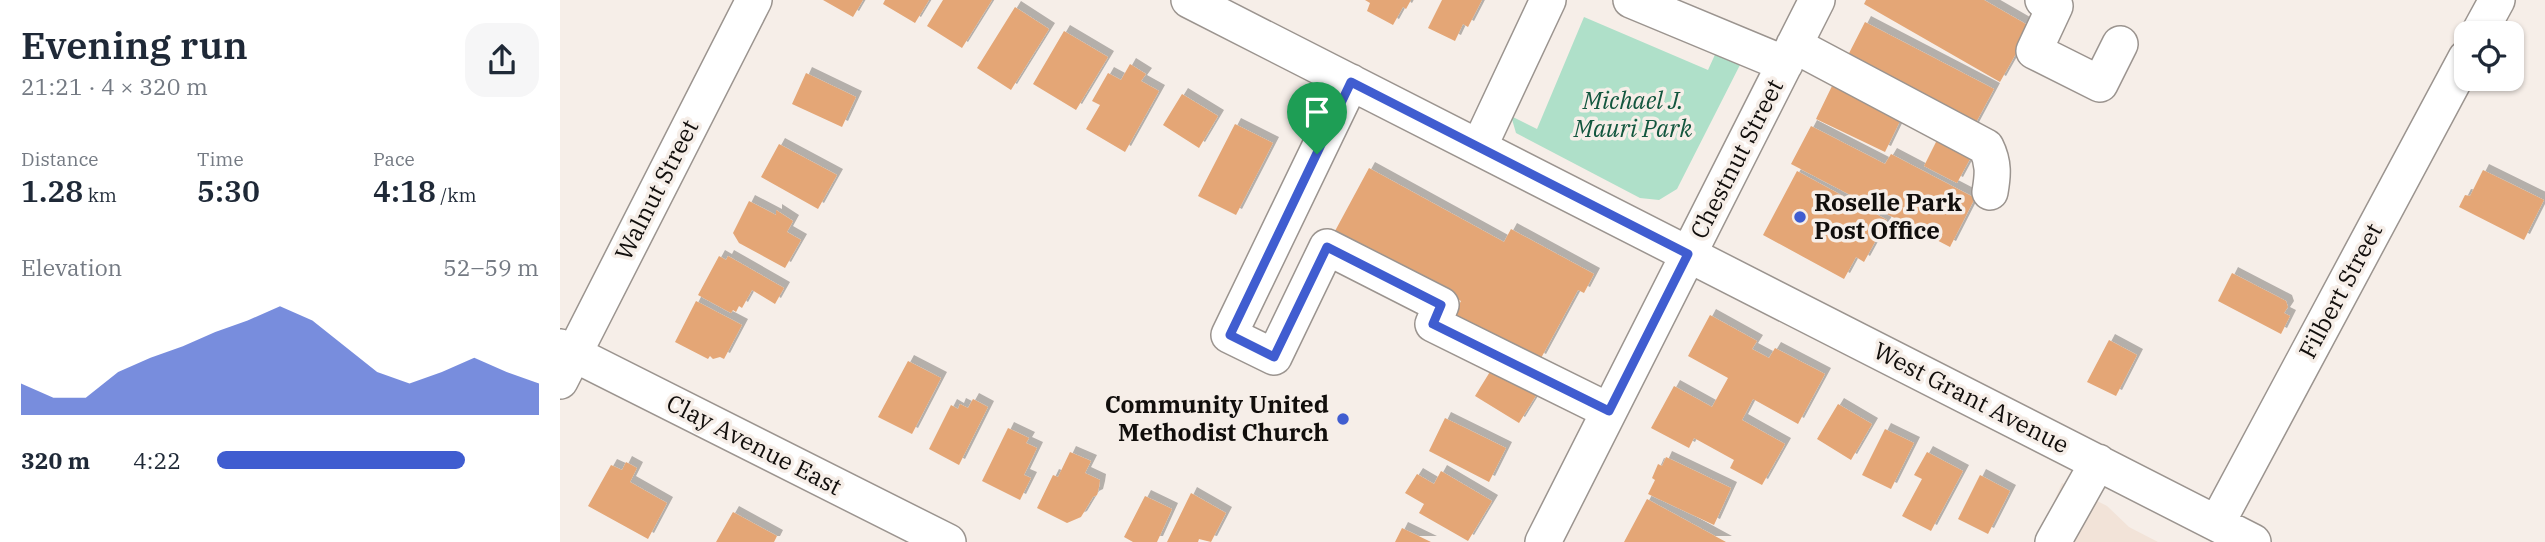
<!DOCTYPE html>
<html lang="en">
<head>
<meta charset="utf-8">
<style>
	:root { --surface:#fff; --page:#f6f6f7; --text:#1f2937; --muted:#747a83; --accent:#405dd0 }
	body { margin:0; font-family:"IBM Plex Serif",serif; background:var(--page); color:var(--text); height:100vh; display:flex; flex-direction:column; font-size:26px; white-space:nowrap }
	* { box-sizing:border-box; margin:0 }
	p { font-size:23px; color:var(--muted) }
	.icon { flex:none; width:38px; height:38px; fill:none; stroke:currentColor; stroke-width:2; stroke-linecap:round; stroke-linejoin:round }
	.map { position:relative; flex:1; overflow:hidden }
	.side { display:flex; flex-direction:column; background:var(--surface); width:560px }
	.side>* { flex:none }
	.tools { position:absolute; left:1894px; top:21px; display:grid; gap:14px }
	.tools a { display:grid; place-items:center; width:70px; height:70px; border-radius:14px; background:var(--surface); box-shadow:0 2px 5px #0004; font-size:35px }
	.pin { position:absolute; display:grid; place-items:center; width:60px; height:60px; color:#fff; margin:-72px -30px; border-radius:50% 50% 50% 0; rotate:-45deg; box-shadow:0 0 7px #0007 }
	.pin .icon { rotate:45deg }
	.round { display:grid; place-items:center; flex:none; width:74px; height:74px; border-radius:21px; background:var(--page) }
	.summary { display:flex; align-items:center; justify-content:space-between; height:119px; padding:0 21px }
	h1 { font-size:38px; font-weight:600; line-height:52px }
	.figures { display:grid; grid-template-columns:repeat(3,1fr); gap:10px; height:119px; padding:7px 21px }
	.figures div { display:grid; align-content:center }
	.figures b { font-size:30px; font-weight:600 }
	.figures small { font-size:19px; font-weight:400 }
	.figures p { font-size:19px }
	.chart { height:196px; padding:14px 21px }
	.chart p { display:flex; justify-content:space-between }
	.chart svg { width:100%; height:126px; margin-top:7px; fill:var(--accent); opacity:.7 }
	ul { padding:0 21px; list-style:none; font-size:23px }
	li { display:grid; grid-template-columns:112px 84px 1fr; align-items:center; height:52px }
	li i { height:18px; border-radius:9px; background:var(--accent) }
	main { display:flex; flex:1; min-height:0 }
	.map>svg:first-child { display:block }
</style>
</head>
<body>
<main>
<section class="side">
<div class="summary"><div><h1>Evening run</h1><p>21:21 · 4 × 320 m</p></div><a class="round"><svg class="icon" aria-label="share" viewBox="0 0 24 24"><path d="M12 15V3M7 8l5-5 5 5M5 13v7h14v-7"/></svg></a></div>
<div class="figures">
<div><p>Distance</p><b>1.28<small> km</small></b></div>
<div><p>Time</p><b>5:30</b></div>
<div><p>Pace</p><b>4:18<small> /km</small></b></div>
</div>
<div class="chart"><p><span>Elevation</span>52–59 m</p>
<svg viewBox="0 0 160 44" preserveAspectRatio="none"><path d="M0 44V33L10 38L20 38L30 29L40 24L50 20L60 15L70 11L80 6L90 11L100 20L110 29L120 33L130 29L140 24L150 29L160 33V44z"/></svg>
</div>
<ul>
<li><b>320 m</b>4:22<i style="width:77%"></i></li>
</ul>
</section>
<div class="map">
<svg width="1985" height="542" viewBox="0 0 1985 542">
	<defs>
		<filter id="shadow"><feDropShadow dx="6" dy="-6" stdDeviation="0" flood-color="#0004"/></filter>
	</defs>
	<rect width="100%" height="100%" fill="#f6eee8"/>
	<path fill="#f2e3d8" d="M1502 483 1547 506 1569 527 1598 542H1477Z"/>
	<path fill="#afe0c9" d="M1024 17 1148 70 1158 48 1183 59 1117 189 1099 200 1080 198 956 133 951 116 977 129Z"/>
	<path fill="#e4a676" filter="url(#shadow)" d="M263 0H303L293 17Z
		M325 0H369L355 23 323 4Z
		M383 0H432L402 48 367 26Z
		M805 0H851L846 9 843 7 833 25 807 11 810 3Z
		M882 0H922L908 27 903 24 895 41 868 28Z
		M1306 0H1424L1471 27 1440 82 1304 4Z
		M455 7 489 29 451 90 417 68Z
		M1305 22 1434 89 1412 130 1284 63Z
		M504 31 548 57 516 110 473 84Z
		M570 64 586 74 581 81 599 91 565 152 526 129 540 105 532 101 548 73 561 80Z
		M246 73 296 97 282 127 232 104Z
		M1272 86 1341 119 1325 152 1256 119Z
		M622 94 658 116 639 148 603 125Z
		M675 124 713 143 676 215 638 196Z
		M1251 126 1325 164 1331 154 1415 198 1390 247 1231 164Z
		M1377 140 1411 157 1397 183 1364 166Z
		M219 144 277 175 258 209 201 177Z
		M809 168 944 242 951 229 1034 274 1024 293 1018 290 980 360 894 314 901 301 775 231Z
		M1923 170 1984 200 1964 240 1899 207 1905 195 1910 196Z
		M1237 171 1327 220 1304 262 1296 257 1284 279 1203 235Z
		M189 201 216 215V210L233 221 227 232 241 240 225 268 179 243 173 233Z
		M159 256 166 260 168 256 224 288 215 304 192 290 182 308 179 306 176 312 173 310 171 313 138 295Z
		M1672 273 1726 301 1728 307 1724 313 1730 316 1721 334 1658 301Z
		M136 301 182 325 164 359 160 357 153 359 150 356 148 359 115 342Z
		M1150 315 1197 341 1192 349 1209 358 1215 348 1265 374 1238 424 1193 399 1182 420 1225 444 1202 485 1170 468 1174 460 1134 438 1129 448 1091 428 1114 386 1152 407 1168 378 1128 356Z
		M1549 340 1577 355 1556 396 1527 382Z
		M348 361 381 378 352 434 318 417Z
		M936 362 980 389 959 423 915 396Z
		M413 399 428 407 399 465 369 449 391 405 398 409 400 404 408 408Z
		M1278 404 1312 424 1291 460 1257 439Z
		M885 418 946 448 929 482 869 451Z
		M448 428 469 438 466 443 477 448 464 475 471 478 460 500 422 481Z
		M1325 429 1354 443 1331 489 1302 475Z
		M510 452 531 461 525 473 540 480 539 487 537 495 533 497 521 517 507 523 477 508 493 475 498 477Z
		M1367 452 1403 471 1371 531 1342 516 1362 479 1354 475Z
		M1106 457 1171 488 1154 525 1088 494 1095 480 1092 478 1098 464 1102 466Z
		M66 462 77 468 70 482 107 503 88 539 28 506 51 465 62 470Z
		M881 471 932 501 908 541 859 513 864 504 845 493 857 474 874 484Z
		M1420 475 1450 491 1428 534 1398 519Z
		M631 493 666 513 651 542 639 539 638 542H607Z
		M585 496 612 509 597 542H573L564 537Z
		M1087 499 1166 542H1064Z
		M173 512 217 536 214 542H156Z
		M842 528 871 542H835Z"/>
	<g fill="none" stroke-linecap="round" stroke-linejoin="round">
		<g stroke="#9b948f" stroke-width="38">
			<path id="minor" d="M629 0 1693 542
				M1071 0 1225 64
				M1483 0 1495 6 1474 51 1540 84 1560 44
				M1919 33 1937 0
				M1234 45 1426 147C1434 163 1433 175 1430 192
				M791 82 669 335 714 357 767 247 881 305 873 324 1049 411
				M919 147 988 0
				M0 347 388 542
				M0 381 194 0
				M1657 523 1906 58
				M983 542 1257 0
				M1493 542 1538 462"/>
		</g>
		<use href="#minor" stroke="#fff" stroke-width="35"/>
	</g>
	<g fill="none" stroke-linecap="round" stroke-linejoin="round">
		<g stroke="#fff" stroke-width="14">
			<path id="route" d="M791 82 1128 254 1049 411 873 324 881 305 767 247 714 357 670 335Z"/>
		</g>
		<use href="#route" stroke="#405dd0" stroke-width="9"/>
	</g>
	<g fill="#405dd0" stroke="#f6eee8" stroke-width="2.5">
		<circle cx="1240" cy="217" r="7"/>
		<circle cx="783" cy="419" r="7"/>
	</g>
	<g text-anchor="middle" stroke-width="7" stroke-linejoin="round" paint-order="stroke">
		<g font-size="24" font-style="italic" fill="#13563e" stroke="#f6eee8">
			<text x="1073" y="109">Michael J.<tspan x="1073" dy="28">Mauri Park</tspan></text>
		</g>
		<g font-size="24" fill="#110e0c" stroke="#f6eee8">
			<text transform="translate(1177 159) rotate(-63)" y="8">Chestnut Street</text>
			<text transform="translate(97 190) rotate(-63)" y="8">Walnut Street</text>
			<text transform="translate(1781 291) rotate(-62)" y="8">Filbert Street</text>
			<text transform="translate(1411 398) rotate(27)" y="8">West Grant Avenue</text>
			<text transform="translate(194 445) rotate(27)" y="8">Clay Avenue East</text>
		</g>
		<g font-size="24" font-weight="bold" fill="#110e0c" stroke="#f6eee8" text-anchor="start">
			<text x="1254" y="211">Roselle Park<tspan x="1254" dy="28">Post Office</tspan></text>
			<text x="769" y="413" text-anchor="end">Community United<tspan x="769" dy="28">Methodist Church</tspan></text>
		</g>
	</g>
</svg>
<div class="tools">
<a><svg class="icon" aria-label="locate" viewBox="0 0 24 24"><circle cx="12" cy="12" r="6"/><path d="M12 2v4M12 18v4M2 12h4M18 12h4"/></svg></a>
</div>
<div class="pin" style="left:757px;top:154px;background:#1e9e55"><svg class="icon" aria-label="arrive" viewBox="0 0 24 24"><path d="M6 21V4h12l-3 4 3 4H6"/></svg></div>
</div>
</main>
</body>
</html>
